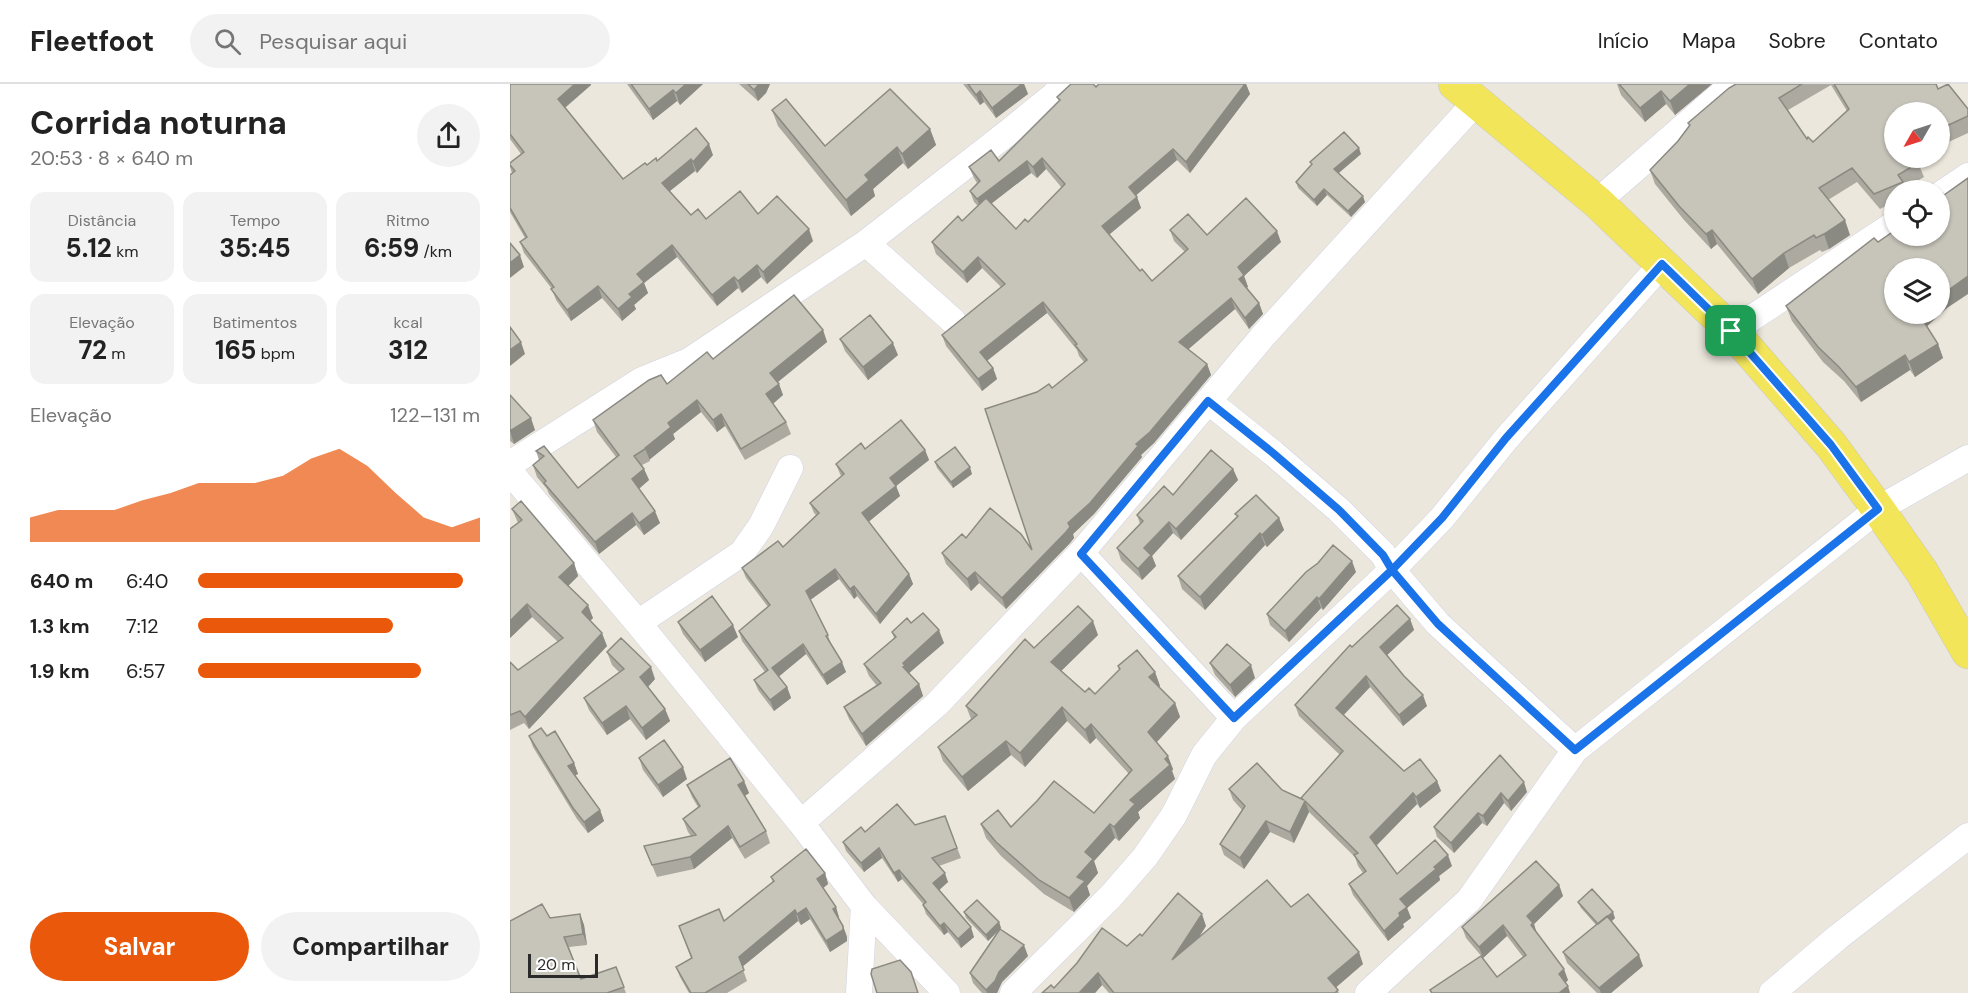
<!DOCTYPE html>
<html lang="pt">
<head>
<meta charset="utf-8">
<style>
	:root { --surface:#fff; --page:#f2f2f2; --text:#222; --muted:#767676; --line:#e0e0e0; --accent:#ea580c }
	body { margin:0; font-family:"DM Sans",sans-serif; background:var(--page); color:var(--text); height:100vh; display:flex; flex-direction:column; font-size:22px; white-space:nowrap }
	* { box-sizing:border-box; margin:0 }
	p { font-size:20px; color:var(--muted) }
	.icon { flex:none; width:33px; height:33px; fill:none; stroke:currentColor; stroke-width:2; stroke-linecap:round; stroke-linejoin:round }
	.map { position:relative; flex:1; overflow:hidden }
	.details { display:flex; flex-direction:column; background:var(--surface); width:510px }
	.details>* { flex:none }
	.needle { width:39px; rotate:231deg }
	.tools { position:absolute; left:1374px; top:18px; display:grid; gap:12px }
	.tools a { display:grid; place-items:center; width:66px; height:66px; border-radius:50%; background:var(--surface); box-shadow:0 2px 4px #0004; font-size:30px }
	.scale { position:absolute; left:18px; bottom:15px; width:70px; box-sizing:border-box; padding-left:6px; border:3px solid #2a2a2a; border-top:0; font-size:16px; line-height:21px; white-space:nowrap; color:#2a2a2a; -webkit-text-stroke:4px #fff; paint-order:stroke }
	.pin { position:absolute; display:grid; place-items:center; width:51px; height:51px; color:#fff; margin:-26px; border-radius:12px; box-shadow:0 3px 9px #0006 }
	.round { display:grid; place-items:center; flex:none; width:63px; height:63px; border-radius:32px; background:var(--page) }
	.overview { display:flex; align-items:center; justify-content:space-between; height:102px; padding:0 30px }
	h1 { font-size:33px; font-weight:700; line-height:45px }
	.stats { display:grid; grid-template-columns:repeat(3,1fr); gap:9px; height:102px; padding:6px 30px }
	.stats div { display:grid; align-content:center; border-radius:15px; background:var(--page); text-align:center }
	.stats b { font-size:26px; font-weight:700 }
	.stats small { font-size:16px; font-weight:400 }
	.stats p { font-size:16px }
	.chart { height:168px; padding:12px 30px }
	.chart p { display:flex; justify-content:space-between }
	.chart svg { width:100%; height:108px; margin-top:6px; fill:var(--accent); opacity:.7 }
	.button { display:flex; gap:12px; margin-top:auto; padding:12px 30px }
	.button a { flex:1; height:69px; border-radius:36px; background:var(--accent); color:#fff; font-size:24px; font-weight:700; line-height:69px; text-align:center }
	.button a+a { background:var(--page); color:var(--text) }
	ul { padding:0 30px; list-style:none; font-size:20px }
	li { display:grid; grid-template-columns:96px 72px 1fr; align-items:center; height:45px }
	li i { height:15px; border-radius:8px; background:var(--accent) }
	header { display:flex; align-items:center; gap:36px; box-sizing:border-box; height:84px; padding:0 30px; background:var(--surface); border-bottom:2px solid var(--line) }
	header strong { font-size:28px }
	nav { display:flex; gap:33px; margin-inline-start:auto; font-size:21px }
	.search { width:420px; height:54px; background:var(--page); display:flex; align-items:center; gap:15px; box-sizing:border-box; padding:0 21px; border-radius:33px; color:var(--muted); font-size:22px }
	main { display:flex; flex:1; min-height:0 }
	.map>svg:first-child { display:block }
</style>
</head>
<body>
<header>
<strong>Fleetfoot</strong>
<div class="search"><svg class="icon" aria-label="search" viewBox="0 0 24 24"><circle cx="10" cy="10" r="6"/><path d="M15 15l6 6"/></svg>Pesquisar aqui</div>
<nav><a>Início</a><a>Mapa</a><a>Sobre</a><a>Contato</a></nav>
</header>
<main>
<section class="details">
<div class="overview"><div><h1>Corrida noturna</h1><p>20:53 · 8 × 640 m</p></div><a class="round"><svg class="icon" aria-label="share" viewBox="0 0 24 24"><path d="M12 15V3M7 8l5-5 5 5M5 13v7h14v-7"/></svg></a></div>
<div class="stats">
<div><p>Distância</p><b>5.12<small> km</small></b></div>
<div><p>Tempo</p><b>35:45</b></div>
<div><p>Ritmo</p><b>6:59<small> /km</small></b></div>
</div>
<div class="stats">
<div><p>Elevação</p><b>72<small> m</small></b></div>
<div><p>Batimentos</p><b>165<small> bpm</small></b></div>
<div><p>kcal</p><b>312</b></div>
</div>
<div class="chart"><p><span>Elevação</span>122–131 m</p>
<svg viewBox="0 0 160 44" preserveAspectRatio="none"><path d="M0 44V34L10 31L20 31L30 31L40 27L50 24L60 20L70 20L80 20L90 17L100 10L110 6L120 13L130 24L140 34L150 38L160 34V44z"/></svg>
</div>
<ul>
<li><b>640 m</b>6:40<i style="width:94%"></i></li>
<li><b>1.3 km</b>7:12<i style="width:69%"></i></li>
<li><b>1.9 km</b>6:57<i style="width:79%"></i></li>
</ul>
<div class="button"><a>Salvar</a><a>Compartilhar</a></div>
</section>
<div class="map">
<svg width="1458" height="909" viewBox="0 0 1458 909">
	<rect width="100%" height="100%" fill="#ece7dc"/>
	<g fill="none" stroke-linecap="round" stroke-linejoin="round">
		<g stroke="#d1d2e3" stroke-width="27">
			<path id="street" d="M1430 111 1458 92
				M1087 118 1223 0
				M356 159 443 237
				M1222 247 1384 140
				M698 317 763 369 829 426 873 470 882 486 928 540 1065 666
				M0 380 132 296 179 277 356 159 500 47 543 12 555 0
				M0 388 128 539 291 739 354 822 437 909
				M571 469 724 634
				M128 539 232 469 251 442 280 384
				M291 739 427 620 571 469 753 252 966 18
				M349 909 354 822
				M503 909 601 812 635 773 664 731 694 671 724 634 882 486 932 434 996 355 1152 180
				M858 909 959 816 1065 666 1368 425 1458 374
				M1262 909 1328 853 1458 752"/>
		</g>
		<g stroke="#c8c8c8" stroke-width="34">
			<path id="primary" d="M945 0 1087 118 1222 247 1321 361 1368 425 1412 488 1458 568"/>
		</g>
		<use href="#street" stroke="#fff" stroke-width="26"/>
		<use href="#primary" stroke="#f3e55a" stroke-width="33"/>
	</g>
	<path fill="#aba9a0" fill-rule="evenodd" d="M0 0 81 1 55 24 113 95 147 77 203 71 187 89 185 87 160 107 181 131 196 135 248 130 303 157 257 200 251 193 232 209 228 204 207 222 167 173 134 199 138 209 124 221 126 225 112 237 92 214 61 237 46 216 42 205 14 169 10 158 15 154 0 128V91L2 89 0 83V79L11 70 0 55Z
		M117 0H193L170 21 167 17 143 36Z
		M229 0H260L256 9 248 17Z
		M453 0H514L518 10 486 34 474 18 470 21Z
		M589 0H736L740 10 680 89 667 76 626 111 631 124 599 151 630 187 642 197 675 168 664 157 660 146 697 151 771 158 734 192 738 203 736 204 749 219 753 230 739 245 725 225 678 265 697 280 701 291 644 359 631 371 632 373 584 430 563 450 564 454 560 459 496 525 469 499 461 507 436 480 432 469 456 454 522 466 542 304 574 278 569 272 567 266 537 229 477 277 483 284 487 295 472 307 436 262 432 251 491 203 472 184 457 199 426 170 422 158 452 137 468 122 464 118 460 107 467 99 464 94 459 83 489 77 549 17 547 13 586 3ZM536 85 552 104 518 138 506 145 481 119 521 89 527 94Z
		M1107 0H1202L1165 31 1156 20 1135 38 1111 11Z
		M1226 0H1426L1428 5 1458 25V49L1430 62V28H1384L1406 74 1414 93 1395 104 1396 106H1384V118L1370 125 1347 98 1318 116 1340 151 1319 165 1312 168 1310 166 1279 184 1248 210 1207 160 1201 165 1174 136 1145 100 1140 86 1168 57 1179 42 1178 39ZM1321 1 1337 27 1303 58 1297 55 1278 26Z
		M262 26 315 62 420 45 426 61 398 85 393 79 363 105 365 112 341 132 268 42Z
		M851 70 829 89 855 118 841 133 817 111 807 122 788 104 786 98 802 81 800 78Z
		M1384 152 1437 224 1416 242 1428 260 1433 274 1405 293 1400 286 1351 318 1334 297 1313 278 1282 237 1276 222 1368 158Z
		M313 246 317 258 268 298 273 311 263 320 276 338 281 350 235 376 215 342 207 348 191 328 163 350 165 355 139 376 140 377 132 381 139 396 129 405 150 439 134 451 126 441 89 470 39 410 37 405 27 393 23 381 29 376 26 367 34 362 68 404 106 373 87 348 83 336 157 300 203 275Z
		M330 255 388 271 358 296 335 267Z
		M0 311 25 346 4 360 0 357Z
		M355 365 415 366 419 376 386 402 390 412 358 438 399 490 403 500 370 540 347 512 344 515 329 495 300 516 318 551 321 561 336 588 317 601 296 570 268 592 277 603 281 614 264 627 248 606 244 596 255 588 232 557 229 547 258 523 236 494 232 484 273 463 306 431 304 429 300 419 332 393 330 390 326 380Z
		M425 378 462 390 443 404 427 384Z
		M723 385 728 396 671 456 663 449 642 472 646 482 632 496 611 476 607 464 630 440 627 431 663 411Z
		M2 425 64 479 68 492 58 502 83 534 80 537 97 562 19 645 14 639 0 646V578L8 586 48 558 22 533 0 554V445L8 439Z
		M725 430 769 434 774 446 757 463 755 461 695 526 672 505 668 492 727 433Z
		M846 488 813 526 811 524 779 558 760 541 757 530Z
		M900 535 904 546 877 571 917 622 893 642 860 603 833 631 894 687 927 697 931 707 910 724 907 720 866 762 887 790 942 782 929 792 930 796 897 824 901 834 893 840 894 843 878 857 843 811 839 800 853 789 848 782 845 773 799 728 784 759 760 748 734 785 714 771 710 760 732 726 723 716 719 705 772 706 792 715 830 671 789 632 785 621 842 563Z
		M168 538 228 553 195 578 173 550Z
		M401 539 434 559 399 589 409 600 413 612 356 662 339 635 334 623 367 602 359 592 354 580 384 554 382 548Z
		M588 551 551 587 575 608 585 610 609 586 608 582 645 588 650 602 649 603 665 619 670 633 647 658 663 685 662 687 665 695 628 728 630 734 609 757 605 754 584 777 588 789 577 802 580 811 564 828 534 810 491 772 476 754 471 740 501 743 584 729 619 690 586 654 580 660 557 637 515 683 501 671 458 707 433 677 428 663 461 635 456 622 524 564Z
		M97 568 145 595 138 603 155 625 160 637 136 656 120 635 97 651 79 626 74 614 109 588 102 581Z
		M700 579 745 594 725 613 705 591Z
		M19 652H37L64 679 68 690 65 691 90 726 94 737 78 749 67 735 23 663Z
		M990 671 1017 708 1001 727 994 719 977 742 972 739 944 769 927 753 924 743Z
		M129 674 177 695 153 713 133 686Z
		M234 697 239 709 234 712 256 747 260 759 235 775 222 754 184 785 147 793 134 762 181 752 178 748 173 735 188 723 182 713 177 701Z
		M435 732 451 774 429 782 438 798 429 806 464 853 451 864 438 848 434 851 416 830 413 821V820L392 795 388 798 372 774 354 788 336 767 333 758 355 748 405 741Z
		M315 789 318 800 313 804 329 833 328 834 333 842 337 853V857L320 868 300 835 291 841 288 837 232 883 237 897 217 909H179L170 893 166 883 181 874 169 842 214 837 263 798 261 793Z
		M1049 801 1053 812 1024 840 1026 848 1058 896 1055 899 1060 909H921L920 906 987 893 1013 873 997 852 973 874 956 854 952 843Z
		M1068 818 1105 834 1101 838 1133 882 1101 909H1087L1057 879 1053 868 1086 841 1071 824Z
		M781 823 853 880 826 903 829 909H599L592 901 585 909H532L544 904 617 862 632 852 696 842 688 854Z
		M454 828 489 838 491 844 490 846 518 872 492 898 487 909H472L463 899 460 889 488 847 478 857 456 834Z
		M70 830 74 841 77 861 59 863 71 895 106 883 116 909H0L40 834Z"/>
	<path fill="#8b8a82" d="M65 0H81V1L52 26 48 15Z
		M176 0H193L170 21 166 9Z
		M249 0H260L256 9 248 17 244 6Z
		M512 0H514L518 10 486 34 482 24Z
		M735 0H736L740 10 680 89 676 78Z
		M1180 0H1202L1165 31 1160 17Z
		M163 6 167 17 143 36 139 25Z
		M470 7 474 18 470 21 466 11Z
		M1151 7 1156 20 1135 38 1130 24Z
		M420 45 426 61 398 85 392 70Z
		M199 60 203 71 187 89 183 78Z
		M387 63 393 79 363 105 365 112 341 132 336 116 355 91Z
		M849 64 851 70 826 91 824 85Z
		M663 65 667 76 623 114 619 103Z
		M532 74 536 85 527 94 523 83Z
		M181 75 185 87 156 110 152 99Z
		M517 77 521 89 472 127 467 115Z
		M814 105 817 111 807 122 804 116Z
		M853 112 855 118 841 133 838 127Z
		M627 113 631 124 596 153 592 142Z
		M1335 136 1340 151 1319 165 1314 150Z
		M299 145 303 157 257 200 253 188Z
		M1202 146 1207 160 1201 165 1196 150Z
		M767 147 771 158 734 192 738 203 733 206 729 195 728 183Z
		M162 161 167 173 134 199 138 209 124 221 126 225 112 237 108 225 119 210 127 190Z
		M1274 169 1279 184 1248 210 1242 195Z
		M10 171 14 183 0 194V179Z
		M468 173 472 184 457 199 453 188Z
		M247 181 251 193 232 209 228 197Z
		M1458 192V210L1437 224 1414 245 1409 230H1430V212Z
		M224 193 228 204 207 222 202 211Z
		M88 202 92 214 61 237 57 226Z
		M721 214 725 225 673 270 669 258Z
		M533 218 537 229 474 279 470 268Z
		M749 219 753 230 739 245 735 234Z
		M313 246 317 258 264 301 260 289Z
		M11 258 15 270 0 282V266Z
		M383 259 388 271 358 296 353 283Z
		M1428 260 1433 274 1405 293 1399 278Z
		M1395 271 1400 286 1351 318 1346 303Z
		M697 280 701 291 644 359 631 371 632 373 584 430 563 450 564 454 560 459 496 525 492 514 626 360Z
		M483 284 487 295 472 307 468 295Z
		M269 300 273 311 260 322 256 310Z
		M187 316 191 328 163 350 165 355 139 376 140 377 135 364 158 339Z
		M211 330 215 342 207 348 203 336Z
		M21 334 25 346 4 360 0 347Z
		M415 366 419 376 386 402 390 412 356 440 352 429 380 394Z
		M460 383 462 390 443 404 441 398Z
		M134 385 139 396 126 407 122 395Z
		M723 385 728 396 671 456 666 445Z
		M145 427 150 439 134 451 129 439Z
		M122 429 126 441 89 470 85 458Z
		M769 434 774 446 757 463 752 451Z
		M659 438 663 449 642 472 646 482 632 496 628 485 634 464Z
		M750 449 755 461 695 526 690 513Z
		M842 477 846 488 813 526 809 515Z
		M64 479 68 492 54 506 49 493Z
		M325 485 329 495 299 517 296 507Z
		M465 488 469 499 461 507 457 495Z
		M399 490 403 500 370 540 366 530Z
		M344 502 347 512 344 515 340 505Z
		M807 513 811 524 779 558 775 547Z
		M17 520 22 533 0 554V537Z
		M78 521 83 534 76 541 72 528Z
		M900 535 904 546 874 574 870 563Z
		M583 537 588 551 546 592 541 578Z
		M223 541 228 553 195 578 190 566Z
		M429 546 434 559 398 590V595L393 579Z
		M92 549 97 562 19 645 15 633Z
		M293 560 296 570 266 595 262 584Z
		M332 578 336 588 317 601 313 591Z
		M741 581 745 594 725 613 720 601Z
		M141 583 145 595 135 606 130 593Z
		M645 588 650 602 644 607 639 593Z
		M856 592 860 603 830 635 826 624Z
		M409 600 413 612 356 662 352 650Z
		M277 603 281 614 264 627 260 616Z
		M913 611 917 622 893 642 889 631Z
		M665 619 670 633 643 662 638 648Z
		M116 622 120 635 97 651 92 639Z
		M552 623 557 637 515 683 510 669Z
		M155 625 160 637 136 656 132 644Z
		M581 640 586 654 580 660 575 646Z
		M496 657 501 671 458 707 452 693Z
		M658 672 663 685 662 687 665 695 628 728 630 734 609 757 604 743 620 716Z
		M64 679 68 690 62 693 58 682Z
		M173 683 177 695 153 713 148 701Z
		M234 697 239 709 232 714 228 701Z
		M927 697 931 707 910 724 906 713Z
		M1014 698 1017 708 1001 727 998 717Z
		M903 709 907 720 864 764 860 753Z
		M991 709 994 719 977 742 973 732Z
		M795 717 799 728 784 759 780 748Z
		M90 726 94 737 78 749 74 738Z
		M968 729 972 739 944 769 941 759Z
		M756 737 760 748 734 785 730 774Z
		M600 740 605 754 584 777 588 789 577 802 580 811 564 828 559 814 575 768Z
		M218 742 222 754 184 785 180 773Z
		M369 764 372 774 354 788 351 779Z
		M938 771 942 782 929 792 930 796 897 824 901 834 893 840 894 843 878 857 874 847 889 829 890 815 924 783Z
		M389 786 392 795 388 798 384 789Z
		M315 789 318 800 311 806 307 795Z
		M435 789 438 798 427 808 423 799Z
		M1049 801 1053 812 1024 840 1027 850 1025 852 1017 832Z
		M326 823 329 833 327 835 323 825Z
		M296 824 300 835 291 841 287 830Z
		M285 826 288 837 232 883 229 873Z
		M1103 828 1105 834 1091 847 1089 841Z
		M70 830 74 841 77 861 73 850Z
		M692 830 696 842 667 888 662 876Z
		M489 838 491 844 478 857 476 851Z
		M434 839 438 848 434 851 430 842Z
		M993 841 997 852 973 874 969 863Z
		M333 842 337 853V857L320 868 316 857Z
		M461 843 464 853 451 864 448 855Z
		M514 861 518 872 492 898 487 909H477L476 906 489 888Z
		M849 868 853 880 823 906 818 894Z
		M1129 871 1133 882 1101 909H1091L1089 904Z
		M1054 885 1058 896 1053 901 1049 890Z
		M588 889 592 901 585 909H569Z
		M1058 902 1060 909H1049Z"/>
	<path fill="#c7c5ba" stroke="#8b8a82" stroke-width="1.5" d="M0 0H65L48 15 113 95 135 79 137 81 146 74 147 77 186 44 199 60 183 78 181 75 152 99 181 131 188 125 196 135 230 107 248 130 267 112 299 145 253 188 247 181 228 197 224 193 202 211 162 161 127 190 134 198 119 210 122 213 108 225 88 202 57 226 41 205 44 203 10 158 17 153 0 124V91L5 87 0 81V79L14 68 0 50Z
		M121 0H176L166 9 163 6 139 25Z
		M238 0H249L244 6Z
		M458 0H512L482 24 470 7 466 11Z
		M561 0H583L586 3 589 0H735L676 78 663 65 619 103 627 113 592 142 630 187 632 185 642 197 678 165 660 146 678 130 697 151 736 114 767 147 728 183 734 191 729 195 749 219 735 234 721 214 669 258 697 280 640 348 626 360 628 362 580 419 558 439 560 443 556 448 492 514 465 488 457 495 432 469 452 450 456 454 480 424 511 450 522 466 475 325 527 308 539 300 542 304 577 276 565 261 567 260 533 218 470 268 483 284 468 295 432 251 495 200 468 173 453 188 422 158 448 132 452 137 476 114 506 145 515 135 518 138 555 100 532 74 523 83 517 77 467 115 460 107 470 97 459 83 481 66 489 77 550 16 547 13Z
		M1109 0H1180L1160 17 1151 7 1130 24Z
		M1226 0H1292L1269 14 1297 55 1298 53 1303 58 1339 25 1324 0H1426L1428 5 1438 0 1458 25V32L1430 45V28H1384V74H1406L1408 79 1388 91 1393 98 1364 110 1342 84 1309 104 1335 136 1314 150 1306 154 1304 151 1274 169 1242 195 1202 146 1196 150 1169 122 1140 86 1168 57 1180 41 1178 39 1219 4Z
		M380 5 420 45 392 70 387 63 355 91 359 96 336 116 262 26 276 15 315 62Z
		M834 48 849 64 824 85 853 112 838 127 814 105 804 116 786 98 802 80 800 78Z
		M1458 94V192L1430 212V184H1384V230H1409L1428 260 1399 278 1395 271 1346 303 1329 283 1308 263 1276 222 1364 154 1368 158 1384 147V152H1430V111L1432 109 1434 111Z
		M0 159 10 171 0 179Z
		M284 211 313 246 260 289 269 300 256 310 276 338 231 365 211 330 203 336 187 316 158 339 161 343 135 364V365L124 372 134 385 122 395 145 427 129 439 122 429 85 458 34 399 36 397 23 381 34 372 26 367 34 362 68 404 109 371 83 336 139 296 151 291 157 300 197 268 203 275Z
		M360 231 383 259 353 283 330 255Z
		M0 243 11 258 0 266Z
		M0 311 21 334 0 347Z
		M391 336 415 366 380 394 386 402 352 429 399 490 366 530 344 502 340 505 325 485 296 507 318 551 316 552 332 578 313 591 293 560 262 584 277 603 260 616 244 596 258 586 229 547 260 521 232 484 268 457 273 463 309 429 300 419 334 390 326 380 351 359 355 365Z
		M445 363 460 383 441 398 425 378Z
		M701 366 723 385 666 445 659 438 634 464 641 471 628 485 607 464 633 437 627 431 654 402 663 411Z
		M746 411 769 434 752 451 750 449 690 513 668 492 728 432 725 430Z
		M11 417 64 479 49 493 78 521 72 528 92 549 15 633 10 627 0 631V578L8 586 53 554 17 520 0 537V445L12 436 2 425Z
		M823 461 842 477 809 515 807 513 775 547 757 530 796 488 808 479Z
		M202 512 223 541 190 566 168 538Z
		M887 521 900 535 870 563 894 592 913 611 889 631 856 592 826 624 894 687 910 675 927 697 906 713 903 709 860 753 887 790 925 756 938 771 924 783 926 785 890 815 897 823 889 829 890 832 874 847 839 800 856 787 844 771 848 769 795 717 780 748 756 737 730 774 710 760 735 722 719 705 747 679 772 706 794 716 791 714 833 667 785 621 840 561 842 563Z
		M568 522 583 537 541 578 575 608 579 604 585 610 610 585 608 582 627 566 645 588 639 593 665 619 638 648 658 672 655 675 660 681 620 716 625 720 604 743 600 740 575 768 583 775 567 793 575 797 559 814 529 796 486 758 471 740 488 726 501 743 527 717 544 697 584 729 622 686 581 640 575 646 552 623 510 669 496 657 452 693 428 663 467 631 456 622 515 555 524 564Z
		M413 529 429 546 393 579 395 582 393 583 409 600 352 650 334 623 371 599 354 580 386 553 382 548 397 534 401 539Z
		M111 554 141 583 130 593 155 625 132 644 116 622 92 639 74 614 114 585 97 568Z
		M717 560 741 581 720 601 700 579Z
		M31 644 37 652 45 647 64 679 58 682 90 726 74 738 63 724 19 652Z
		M154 656 173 683 148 701 129 674Z
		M990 671 1014 698 998 717 991 709 973 732 968 729 941 759 924 743Z
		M220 674 234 697 228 701 256 747 230 763 218 742 180 773 142 781 134 762 186 751 173 735 190 722 177 701Z
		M387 720 405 741 435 732 447 764 422 774 435 789 423 799 461 843 448 855 434 839 430 842 413 821 416 818 389 786 384 789 369 764 351 779 333 758 351 743 355 748Z
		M296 765 315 789 307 795 326 823 323 825 333 842V846L316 857 296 824 287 830 285 826 229 873 234 886 195 909H181L166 883 182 874 169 842 209 825 214 837 264 797 261 793Z
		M1026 777 1049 801 1017 832 1023 839 1021 841 1054 885 1049 890 1058 902 1049 909H922L920 906 971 872 987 893 1016 871 993 841 969 863 952 843Z
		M757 796 781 823 798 810 849 868 818 894 828 906 825 909H604L588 889 569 909H532L541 901 544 904 567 879 592 844 617 862 630 850 632 852 668 809 692 830 662 876Z
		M1082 805 1103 828 1088 840 1068 818Z
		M467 816 489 838 476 851 454 828Z
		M32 820 40 834 70 830 73 850 54 853 71 895 106 883 114 903 97 909H0V837Z
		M1097 832 1129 871 1089 904 1053 868Z
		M490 845 514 861 489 888 485 897 476 906 460 889Z
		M390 876 401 888 408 909H367L361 890 362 885Z"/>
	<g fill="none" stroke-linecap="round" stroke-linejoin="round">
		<g stroke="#fff" stroke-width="12">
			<path id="route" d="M1221 247 1152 180 996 354 932 434 882 486 724 634 571 470 698 317 763 369 829 426 873 471 882 486 928 540 1065 666 1368 425 1321 361 1221 247"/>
		</g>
		<use href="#route" stroke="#1a73e8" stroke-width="8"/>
	</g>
</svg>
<div class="tools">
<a><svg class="needle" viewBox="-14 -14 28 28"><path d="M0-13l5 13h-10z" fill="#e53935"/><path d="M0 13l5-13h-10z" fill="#767676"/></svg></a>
<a><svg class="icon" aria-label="locate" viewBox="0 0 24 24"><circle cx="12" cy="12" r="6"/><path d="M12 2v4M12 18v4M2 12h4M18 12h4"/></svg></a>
<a><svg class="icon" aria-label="layers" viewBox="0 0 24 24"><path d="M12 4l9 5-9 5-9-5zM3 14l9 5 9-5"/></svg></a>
</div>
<div class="scale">20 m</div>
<div class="pin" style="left:1221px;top:247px;background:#1e9e55"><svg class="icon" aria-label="arrive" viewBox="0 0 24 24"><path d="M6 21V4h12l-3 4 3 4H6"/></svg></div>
</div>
</main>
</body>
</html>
